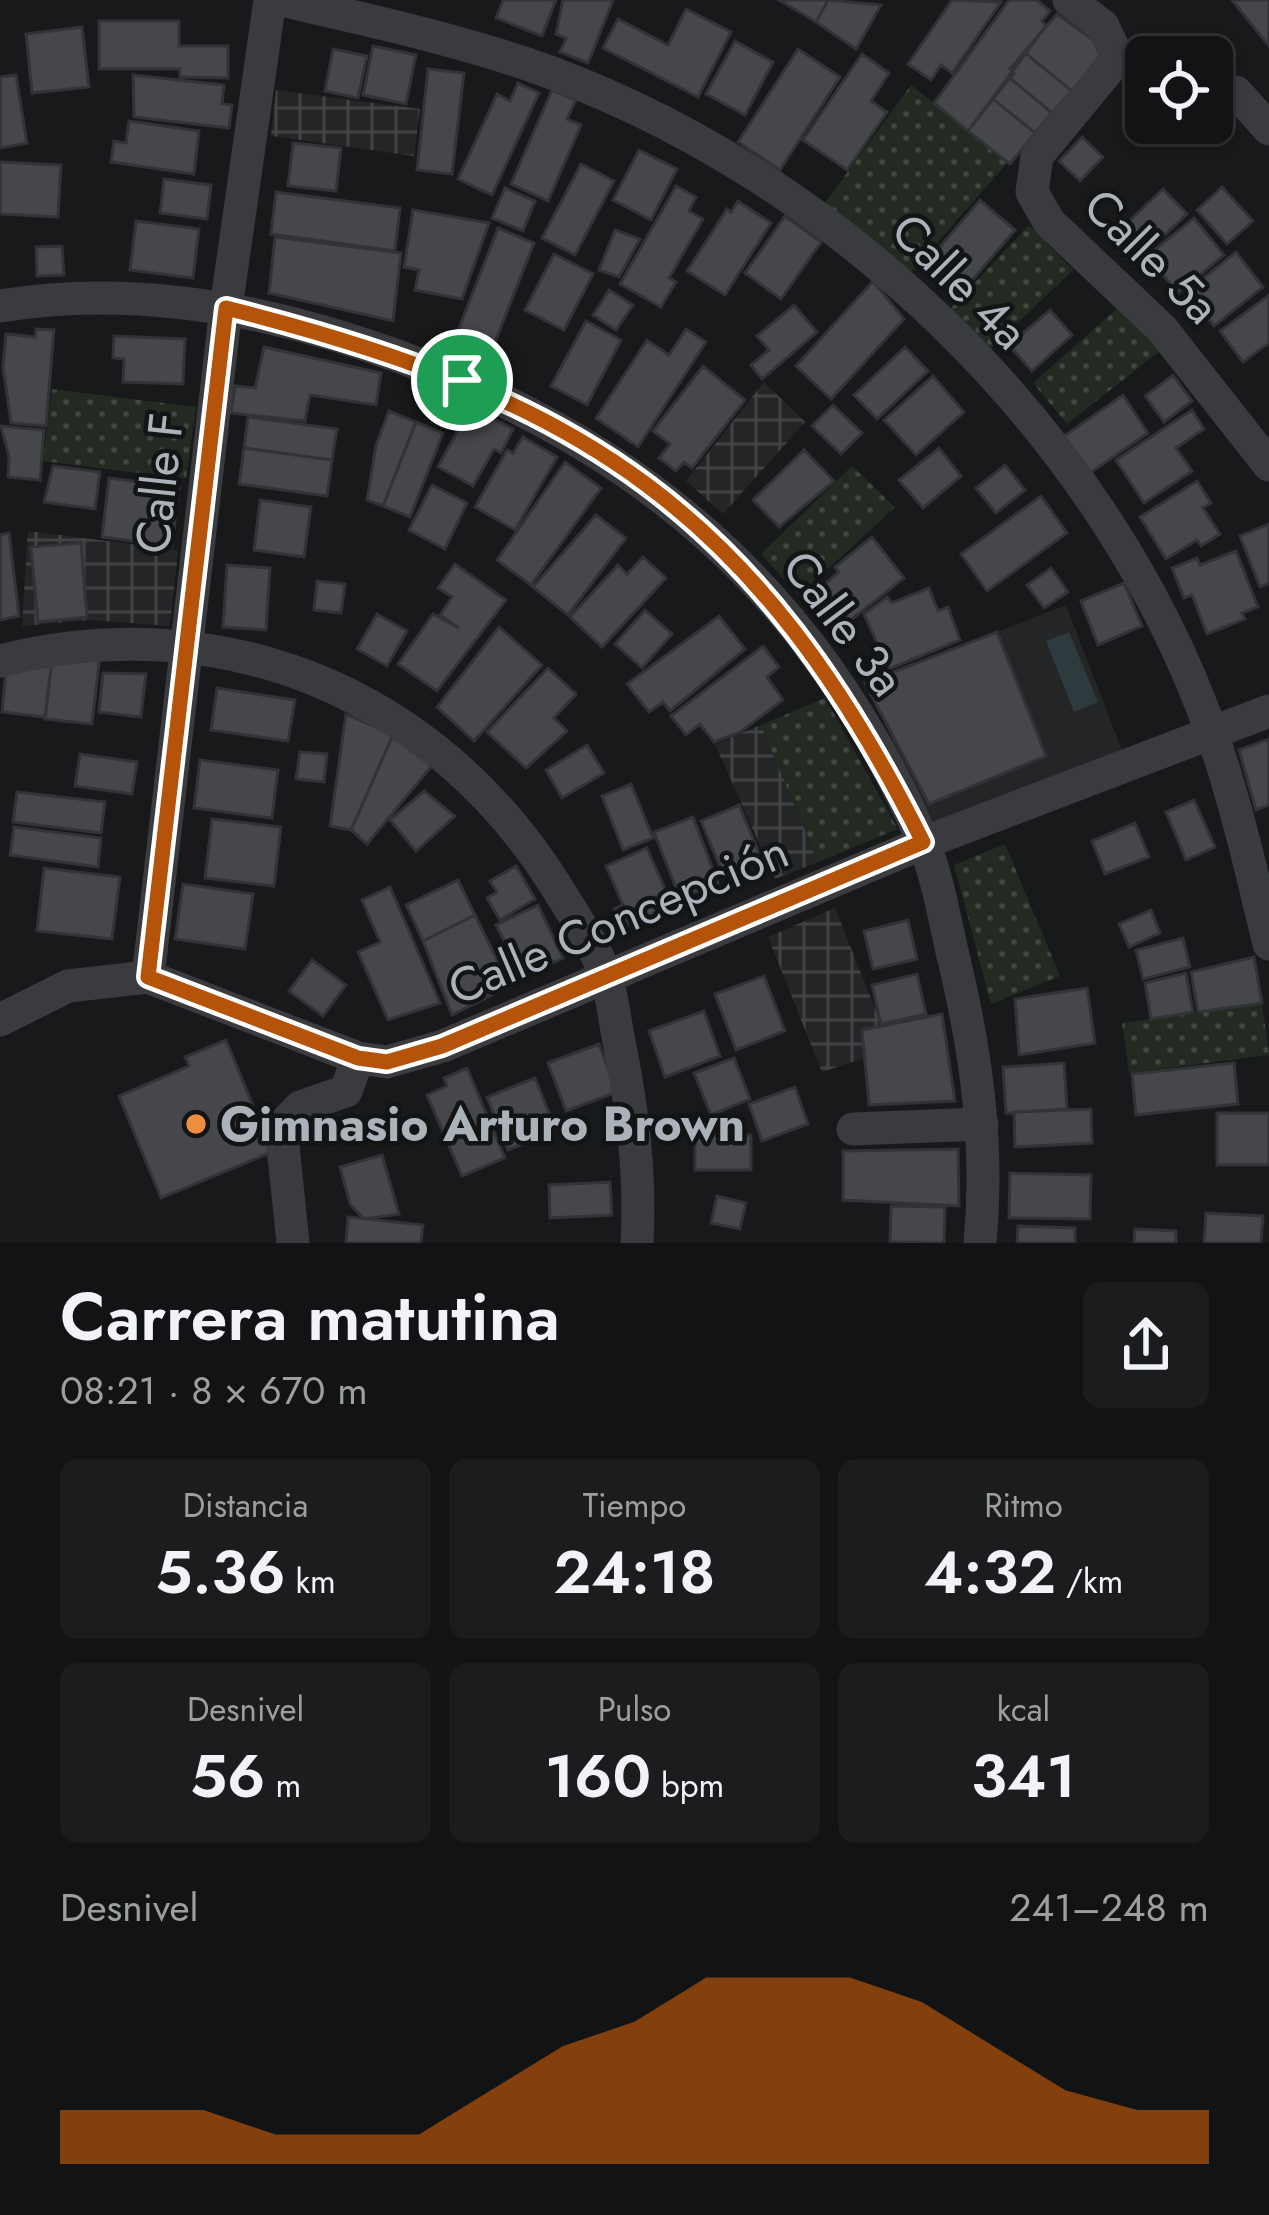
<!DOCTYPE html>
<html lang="es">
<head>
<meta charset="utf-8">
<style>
	:root { --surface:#121314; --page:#1b1c1d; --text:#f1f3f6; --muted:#9c9ea0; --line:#313234; --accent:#b45309 }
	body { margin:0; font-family:Jost,sans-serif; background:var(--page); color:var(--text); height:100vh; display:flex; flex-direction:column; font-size:45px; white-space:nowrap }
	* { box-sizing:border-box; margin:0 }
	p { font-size:39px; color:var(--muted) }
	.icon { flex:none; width:66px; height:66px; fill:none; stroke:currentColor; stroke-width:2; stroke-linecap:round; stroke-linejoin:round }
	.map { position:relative; height:1243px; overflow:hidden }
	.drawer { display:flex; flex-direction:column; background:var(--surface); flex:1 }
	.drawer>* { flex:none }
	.buttons { position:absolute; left:1125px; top:36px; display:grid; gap:24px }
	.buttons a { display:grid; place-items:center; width:108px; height:108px; border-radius:18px; background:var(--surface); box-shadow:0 3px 9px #0004,0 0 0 3px var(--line); font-size:60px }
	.pin { position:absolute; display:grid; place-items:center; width:102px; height:102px; color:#fff; margin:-51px; border:6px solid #fff; border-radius:50%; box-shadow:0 3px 12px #0007 }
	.round { display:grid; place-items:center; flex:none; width:126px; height:126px; border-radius:18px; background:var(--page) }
	.summary { display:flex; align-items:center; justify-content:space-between; height:204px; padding:0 60px }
	h1 { font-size:66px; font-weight:600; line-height:90px }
	.figures { display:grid; grid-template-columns:repeat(3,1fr); gap:18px; height:204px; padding:12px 60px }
	.figures div { display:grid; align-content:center; border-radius:18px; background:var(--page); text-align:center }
	.figures b { font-size:60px; font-weight:600 }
	.figures small { font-size:33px; font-weight:400 }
	.figures p { font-size:33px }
	.chart { height:336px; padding:24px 60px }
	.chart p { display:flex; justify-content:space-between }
	.chart svg { width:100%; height:216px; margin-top:12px; fill:var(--accent); opacity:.7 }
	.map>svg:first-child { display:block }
</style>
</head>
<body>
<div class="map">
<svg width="1269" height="1243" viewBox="0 0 1269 1243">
	<defs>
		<pattern id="industrial-grid" width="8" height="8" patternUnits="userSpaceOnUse" patternTransform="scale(3)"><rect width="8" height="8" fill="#242527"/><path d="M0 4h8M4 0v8" fill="none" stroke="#414244"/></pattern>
		<pattern id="grass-dots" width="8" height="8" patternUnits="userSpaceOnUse" patternTransform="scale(3)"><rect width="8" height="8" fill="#232a22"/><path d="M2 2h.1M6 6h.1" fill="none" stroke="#404640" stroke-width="1.8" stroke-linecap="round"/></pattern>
	</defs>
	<rect width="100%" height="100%" fill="#18191a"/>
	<path fill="#242527" d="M1066 605 1123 753 933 826 865 683Z"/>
	<path fill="url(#industrial-grid)" d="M276 90 420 109 414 156 271 136Z
		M764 382 805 422 723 514 686 481Z
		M28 531 178 550 170 626 90 620 22 626Z
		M761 725 818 862 775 879 715 744Z
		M835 908 882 1026 862 1031 864 1058 822 1072 768 937Z"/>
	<path fill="url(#grass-dots)" d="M911 85 1008 162 911 273 825 203Z
		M1029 225 1073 270 990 349 950 309Z
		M1120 306 1160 351 1067 424 1033 383Z
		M52 389 196 407 186 479 43 461Z
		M852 466 895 507 799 596 761 554Z
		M825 698 898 829 818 862 761 725Z
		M1005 844 1060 976 991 1004 954 865Z
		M1262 1003 1269 1055 1129 1073 1122 1023Z"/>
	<path fill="#2e3a3e" d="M1069 632 1098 702 1074 712 1046 641Z"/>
	<path fill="#45474a" stroke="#323336" stroke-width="3" d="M503 0H556L542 36 496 18Z
		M563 0H613L588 63 560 52 566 38 556 34Z
		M779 0H828L816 22Z
		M828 0 881 5 856 49 816 22Z
		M952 0 1001 2 952 73 941 65 931 80 908 64Z
		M1009 0H1037L1050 11 1042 21 1046 26 968 131 934 103Z
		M1232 0H1269V46Z
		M686 9 731 32 698 97 603 48 618 19 668 45Z
		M1057 14 1106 49 1072 91 1024 52Z
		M99 21H179V46H228V78L180 77V69H99Z
		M82 27 89 87 32 93 26 34Z
		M735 41 773 62 745 115 706 94Z
		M373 46 416 55 406 104 363 95Z
		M333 49 367 56 358 98 325 91Z
		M798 49 840 77 780 170 738 142Z
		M1024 52 1072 91 1052 113 1010 78 1014 73 1010 69Z
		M862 54 889 73 871 101 887 112 847 170 803 140Z
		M428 69 464 73 452 174 417 170Z
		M16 75 27 143 0 148V77Z
		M133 75 224 85 222 104 232 105 229 128 134 117Z
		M1010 78 1052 113 1035 133 993 99Z
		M518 83 539 93 492 195 458 179 497 94 510 101Z
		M1146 85V123H1173L1155 141 1123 107Z
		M552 90 576 100 567 119 581 125 548 201 511 184Z
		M993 99 1035 133 1010 164 968 131Z
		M129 121 199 131 194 174 111 162 114 141 126 143Z
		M1082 137 1103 157 1080 181 1059 161Z
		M293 143 341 148 336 191 288 186Z
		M639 150 677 169 651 220 613 200Z
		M0 162 61 165 58 217 0 214Z
		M581 164 614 181 575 255 542 238Z
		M164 179 211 185 207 219 160 213Z
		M676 186 696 197 689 211 703 219 669 278 676 282 661 307 620 284Z
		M1222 187 1253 221 1227 244 1197 210Z
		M505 188 535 201 523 231 492 218Z
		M1163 189 1187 214 1133 265 1109 240Z
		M276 192 400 208 395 251 271 234Z
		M980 200 1015 230 962 292 927 262Z
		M738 201 771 223 725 295 687 271 727 209 731 212Z
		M413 210 489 223 462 299 415 290 419 270 404 267Z
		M785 216 821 242 781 299 745 273Z
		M1194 218 1224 255 1178 293 1147 256Z
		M136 221 199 229 193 278 130 270Z
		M498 228 534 243 490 355 454 341Z
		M615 230 640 239 619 277 599 270Z
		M275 237 401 253 393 321 269 293Z
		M62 246 64 275 37 276 36 247Z
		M1236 252 1263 287 1214 326 1187 291Z
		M554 254 593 274 564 330 525 310Z
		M873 281 904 319 831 399 796 366Z
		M609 290 633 305 616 330 593 315Z
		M1269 295V343L1243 362 1220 331Z
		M794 305 817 332 762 379 751 365 769 350 757 336Z
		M1050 310 1072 335 1032 371 1004 340 1017 328 1022 334Z
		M586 321 621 340 587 405 551 386Z
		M36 329 54 330 46 426 11 423 3 367 6 334 35 337Z
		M686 329 706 342 638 447 596 418 647 340 669 355Z
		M114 336 185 339 183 384 123 382 124 359 113 358Z
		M264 347 381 373 376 405 310 395 305 421 231 413 235 386 255 388Z
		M905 347 928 371 877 419 854 395Z
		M703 366 745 400 692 468 684 462 676 471 659 458 670 444 653 431Z
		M1173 375 1192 401 1164 422 1145 396Z
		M933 376 964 412 916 455 884 420Z
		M1123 395 1148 433 1090 473 1064 436Z
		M833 405 862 433 841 454 812 426Z
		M471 406 513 429 501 453 494 449 473 486 438 467Z
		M1192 410 1204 429 1176 448 1192 471 1144 503 1116 460Z
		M389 411 416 422 383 506 367 500 376 445Z
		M248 417 337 429 332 460 244 448Z
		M416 422 443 433 410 517 383 506Z
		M1 426 44 430 40 480 8 477 9 457Z
		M523 437 557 457 515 530 475 507 507 450 513 453Z
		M244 448 332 460 327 496 239 484Z
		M939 448 961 476 923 508 899 480Z
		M804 450 834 481 779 527 753 500Z
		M565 462 601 488 531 585 497 560Z
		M1005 465 1025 490 996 513 976 488Z
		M53 466 100 472 95 509 44 502Z
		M109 478 179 487 172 546 102 537Z
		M1197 481 1211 503 1203 508 1220 534 1201 546 1197 540 1166 559 1140 517Z
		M432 485 467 503 445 549 409 530Z
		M1041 496 1067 533 987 591 961 554Z
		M260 500 311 507 304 557 254 550Z
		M596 515 626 538 568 615 533 587Z
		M1269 524V583L1260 587 1240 536Z
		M9 533 19 616 0 620V535Z
		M872 537 904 578 847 623 820 588 839 572 835 567Z
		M81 543 87 617 38 622 31 547Z
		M1236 551 1258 607 1242 613 1245 619 1207 634 1192 595 1184 598 1172 568 1197 558 1200 565Z
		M643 557 666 578 602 647 570 617 618 565 627 574Z
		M455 564 506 600 437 691 398 664 433 614 459 628 440 615 452 597 438 588Z
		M227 565 270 568 266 630 223 627Z
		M1051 568 1068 592 1044 608 1027 585Z
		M317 581 345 584 341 613 314 610Z
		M1124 583 1142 626 1098 645 1081 601Z
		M929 588 938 611 948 607 960 640 889 669 864 614 887 597 892 603Z
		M645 610 672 634 642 668 615 644Z
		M377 614 407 631 387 666 357 649Z
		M719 616 745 649 670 711 663 702 649 712 627 684Z
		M499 627 542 665 474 741 437 707Z
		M997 632 1046 756 929 804 865 683Z
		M763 646 779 667 767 677 783 700 740 732 714 742 700 724 686 735 671 716Z
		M100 655 92 724 45 719 52 659Z
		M52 659 45 717 2 712 6 668Z
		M548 668 576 694 554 718 567 731 526 768 487 732Z
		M103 673 146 674 141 717 99 712Z
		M217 688 295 700 288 741 211 730Z
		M346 714 393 735 351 830 330 826Z
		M393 735 434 763 367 844 351 830Z
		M1269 739V805L1256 810 1239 750Z
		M587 745 604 773 562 798 546 770Z
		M300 752 327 754 324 782 296 779Z
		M80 754 137 762 132 794 75 786Z
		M200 760 278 770 272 818 194 808Z
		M631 784 653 838 623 850 602 796Z
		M424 791 455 816 416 851 390 820Z
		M17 792 105 802 101 833 13 822Z
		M1194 800 1215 847 1186 860 1166 812Z
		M739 805 761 858 723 874 701 821Z
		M693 817 718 883 680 898 654 832Z
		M212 819 281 827 274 886 205 878Z
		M1135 823 1149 857 1105 874 1092 841Z
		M14 827 101 838 98 867 10 855Z
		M647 848 672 905 622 928 614 909 623 905 606 866Z
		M516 866 535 899 500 920 487 898 497 892 490 881Z
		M44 868 120 877 112 939 37 931Z
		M458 880 475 915 423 941 406 905Z
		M183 884 253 894 245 949 175 939Z
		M390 887 440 1003 388 1020 358 952 380 942 362 900Z
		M538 905 563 958 514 981 497 946 505 942 496 925Z
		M1151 910 1160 933 1129 947 1119 924Z
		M475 915 510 986 452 1015 423 941Z
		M908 920 917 959 873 969 864 931Z
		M1183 938 1190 967 1143 979 1136 950Z
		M1254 957 1262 1003 1198 1012 1191 972Z
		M312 960 346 985 323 1016 289 991Z
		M1186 973 1193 1012 1151 1019 1145 983Z
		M917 974 926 1014 881 1024 872 985Z
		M764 976 785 1031 736 1050 715 994Z
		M1087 988 1095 1043 1019 1055 1015 999Z
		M704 1011 720 1056 665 1077 649 1031Z
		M942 1014 955 1101 869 1105 862 1030Z
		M226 1040 272 1152 161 1198 119 1096 189 1066 185 1057Z
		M599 1044 617 1092 566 1111 548 1063Z
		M734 1058 750 1099 711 1115 694 1073Z
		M1064 1063 1067 1109 1006 1113 1003 1067Z
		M1234 1063 1238 1104 1136 1115 1132 1074Z
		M467 1068 505 1158 462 1176 427 1095 447 1086 444 1078Z
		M535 1078 556 1130 508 1150 487 1097Z
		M795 1087 808 1124 762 1141 749 1104Z
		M1091 1109 1092 1143 1015 1147 1014 1112Z
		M1217 1113H1269V1165H1217Z
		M695 1135H751V1170H695Z
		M958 1149 959 1206 843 1200V1151Z
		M382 1155 399 1214 364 1219 350 1204 340 1167Z
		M1010 1173 1091 1175 1090 1219 1009 1218Z
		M610 1182 612 1215 550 1218 549 1185Z
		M717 1196 746 1203 740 1229 711 1223Z
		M891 1206 945 1207 944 1243 890 1242Z
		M1206 1213 1263 1216 1261 1243H1204Z
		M348 1217 423 1225 421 1243H346Z
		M1018 1226 1075 1228V1243H1017Z
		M1135 1229 1176 1231V1243H1134Z"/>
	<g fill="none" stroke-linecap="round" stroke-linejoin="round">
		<path stroke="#393b3f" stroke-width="33" d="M281 0C364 19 447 37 527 64 832 169 1104 428 1212 734 1236 802 1252 874 1269 944
			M1069 0 1103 26 1118 58 1037 156 1032 192 1049 222 1162 329 1269 465
			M1236 92 1269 129
			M0 306C132 284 267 309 392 354 641 444 817 594 923 841 939 880 945 924 955 964 977 1057 989 1148 980 1243
			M0 661C223 605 435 693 556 886 573 914 593 943 605 974 612 993 614 1016 618 1036 632 1107 641 1171 637 1243
			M148 977 226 308 270 0
			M0 1020 68 986 148 977 358 1058 387 1062 443 1046 923 843 1269 711
			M853 1129 982 1124
			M293 1243 281 1127 300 1107 346 1091 358 1058"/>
	</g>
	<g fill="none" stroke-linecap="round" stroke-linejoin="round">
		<g stroke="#fff" stroke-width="24">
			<path id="route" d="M226 308C581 397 757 510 923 842L442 1046 387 1062 358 1058 148 977Z"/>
		</g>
		<use href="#route" stroke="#b45309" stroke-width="15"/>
	</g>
	<circle fill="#ee8e3c" stroke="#131415" stroke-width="4.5" cx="196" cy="1124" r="12"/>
	<g text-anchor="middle" stroke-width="9" stroke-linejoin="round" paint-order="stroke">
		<g font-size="48" fill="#abb2ba" stroke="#131415">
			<text transform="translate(1152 256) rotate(45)" y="17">Calle 5a</text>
			<text transform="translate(960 281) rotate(45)" y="17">Calle 4a</text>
			<text transform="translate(159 483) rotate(-84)" y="17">Calle F</text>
			<text transform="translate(844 623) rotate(53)" y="17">Calle 3a</text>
			<text transform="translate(618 919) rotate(-23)" y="17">Calle Concepción</text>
		</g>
		<g font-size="48" font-weight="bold" fill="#abb2ba" stroke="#131415" text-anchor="start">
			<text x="220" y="1141">Gimnasio Arturo Brown</text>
		</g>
	</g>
</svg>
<div class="buttons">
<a><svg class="icon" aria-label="locate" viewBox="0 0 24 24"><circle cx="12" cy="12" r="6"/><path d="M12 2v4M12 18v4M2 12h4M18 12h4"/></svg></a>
</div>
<div class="pin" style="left:462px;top:380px;background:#1e9e55"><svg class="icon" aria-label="arrive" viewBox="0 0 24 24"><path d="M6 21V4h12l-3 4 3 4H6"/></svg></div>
</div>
<section class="drawer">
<div class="summary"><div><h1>Carrera matutina</h1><p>08:21 · 8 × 670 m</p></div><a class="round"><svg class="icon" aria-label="share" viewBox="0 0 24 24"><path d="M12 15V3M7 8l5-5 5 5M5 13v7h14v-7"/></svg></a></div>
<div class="figures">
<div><p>Distancia</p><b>5.36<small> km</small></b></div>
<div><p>Tiempo</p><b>24:18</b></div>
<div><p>Ritmo</p><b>4:32<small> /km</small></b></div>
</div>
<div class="figures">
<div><p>Desnivel</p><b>56<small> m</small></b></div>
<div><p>Pulso</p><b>160<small> bpm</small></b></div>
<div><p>kcal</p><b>341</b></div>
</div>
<div class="chart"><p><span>Desnivel</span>241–248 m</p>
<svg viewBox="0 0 160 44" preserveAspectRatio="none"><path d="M0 44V33L10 33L20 33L30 38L40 38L50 38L60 29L70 20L80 15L90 6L100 6L110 6L120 11L130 20L140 29L150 33L160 33V44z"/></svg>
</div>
</section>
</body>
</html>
